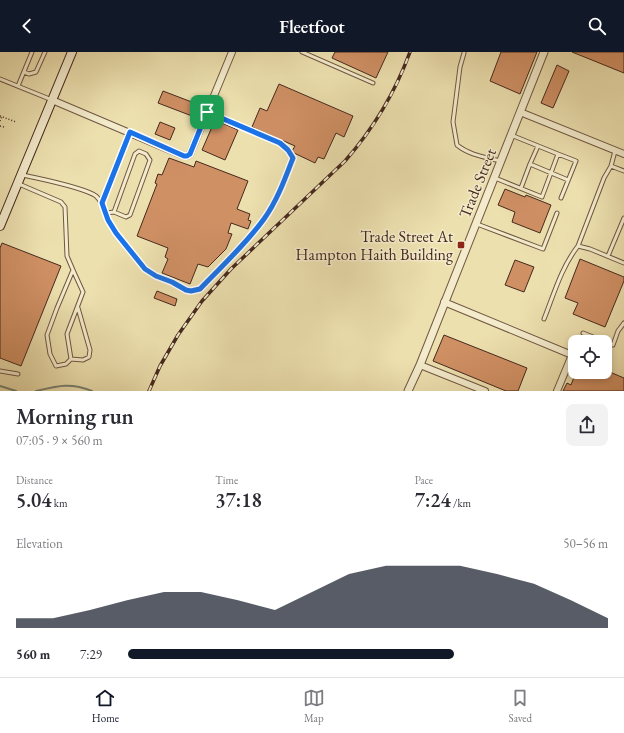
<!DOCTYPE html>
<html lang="en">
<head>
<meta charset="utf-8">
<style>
	:root { --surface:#fff; --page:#f2f2f3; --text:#2b2b33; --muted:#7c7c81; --line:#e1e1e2; --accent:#111827 }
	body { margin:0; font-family:"EB Garamond",serif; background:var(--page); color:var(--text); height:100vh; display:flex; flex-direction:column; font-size:15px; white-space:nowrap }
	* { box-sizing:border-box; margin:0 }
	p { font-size:13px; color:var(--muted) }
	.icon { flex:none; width:22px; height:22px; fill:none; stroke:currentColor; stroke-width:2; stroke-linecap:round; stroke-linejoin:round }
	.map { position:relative; height:339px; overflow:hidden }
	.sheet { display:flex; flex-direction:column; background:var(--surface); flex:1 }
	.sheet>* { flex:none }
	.controls { position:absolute; left:568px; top:283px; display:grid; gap:8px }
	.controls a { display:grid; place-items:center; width:44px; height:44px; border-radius:8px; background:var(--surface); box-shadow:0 2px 6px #0003; font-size:20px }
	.pin { position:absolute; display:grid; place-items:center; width:34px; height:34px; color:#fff; margin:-17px; border-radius:8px; box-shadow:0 2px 6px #0006 }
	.round { display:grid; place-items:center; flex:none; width:42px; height:42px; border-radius:8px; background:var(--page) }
	.head { display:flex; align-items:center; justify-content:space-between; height:68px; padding:0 16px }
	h1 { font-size:22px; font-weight:600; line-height:30px }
	.metrics { display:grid; grid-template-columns:repeat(3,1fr); gap:6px; height:68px; padding:4px 16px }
	.metrics div { display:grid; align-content:center }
	.metrics b { font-size:20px; font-weight:600 }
	.metrics small { font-size:11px; font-weight:400 }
	.metrics p { font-size:11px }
	.chart { height:112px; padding:8px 16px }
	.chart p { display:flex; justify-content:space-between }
	.chart svg { width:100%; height:72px; margin-top:4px; fill:var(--accent); opacity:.7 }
	ul { padding:0 16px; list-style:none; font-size:13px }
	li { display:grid; grid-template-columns:64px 48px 1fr; align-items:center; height:30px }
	li i { height:10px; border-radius:5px; background:var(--accent) }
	header { display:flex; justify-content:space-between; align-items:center; height:52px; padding:0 16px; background:var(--accent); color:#fff; font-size:18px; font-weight:600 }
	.tabs { display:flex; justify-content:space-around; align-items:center; height:56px; border-top:1px solid var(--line); background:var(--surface); font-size:11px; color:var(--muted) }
	.tabs a { display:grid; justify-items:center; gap:2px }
	.tabs .on { color:var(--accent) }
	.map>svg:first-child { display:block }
</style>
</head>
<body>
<header><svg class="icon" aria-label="back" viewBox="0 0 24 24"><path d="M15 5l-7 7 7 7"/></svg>Fleetfoot<svg class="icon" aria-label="search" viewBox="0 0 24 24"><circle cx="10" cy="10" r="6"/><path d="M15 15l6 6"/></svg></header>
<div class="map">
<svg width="624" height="339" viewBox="0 0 624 339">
	<rect width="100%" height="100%" fill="#ede0af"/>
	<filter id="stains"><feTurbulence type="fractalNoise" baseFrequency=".005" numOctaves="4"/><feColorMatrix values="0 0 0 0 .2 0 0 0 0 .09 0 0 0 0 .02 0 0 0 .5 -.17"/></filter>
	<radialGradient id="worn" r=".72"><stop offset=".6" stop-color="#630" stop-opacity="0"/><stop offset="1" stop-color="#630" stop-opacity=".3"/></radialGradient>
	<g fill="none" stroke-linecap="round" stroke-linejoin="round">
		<path stroke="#778272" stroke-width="2" d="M0 334 16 339
			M36 339C57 334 70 330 92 339"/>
	</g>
	<path fill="#cf9064" stroke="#45291e" d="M335 0H388L376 26 332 6Z
		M501 0H537L520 42 490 29Z
		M572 0H624V21Z
		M557 13 569 19 553 56 541 51Z
		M279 32 353 64 344 85 336 81 324 107 318 105 315 111 294 101 292 99 295 94 252 75 260 56 267 59Z
		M163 39 197 52 192 64 158 51Z
		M215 68 238 78 225 108 202 98Z
		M160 70 175 76 170 88 155 82Z
		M169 106 194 115 196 109 248 129 237 157 250 162 248 168 251 169 248 177 231 171 228 181 232 182 226 197 208 215 198 212 190 232 162 221 168 207 165 205 168 196 137 184 157 132 155 131 158 122 162 123Z
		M505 137 525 145 526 143 551 153 540 181 512 170 515 160 498 153Z
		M2 191 61 214 21 314 0 306V196Z
		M580 207 624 225V229L605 275 573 262 578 251 565 246Z
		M515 208 534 215 524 240 505 233Z
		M157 239 177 247 175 254 154 246Z
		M444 283 527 316 518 339H506L433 309Z
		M605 318 624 326V339H563L567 331 571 333 576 320H605Z"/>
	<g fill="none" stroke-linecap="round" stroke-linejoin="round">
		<g stroke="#6f5742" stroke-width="5">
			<path id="service" d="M302 0 373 31
				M464 1 460 15 453 70 457 93C469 103 485 105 500 109
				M24 20 29 22 36 20 45 0
				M0 27 52 48
				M18 34 32 0
				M558 102 576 109 561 146
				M530 112 538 94
				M611 114 615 99
				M23 123C40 127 83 135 96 144 104 151 106 164 111 173 116 184 140 214 149 220 156 225 164 227 172 230 182 234 188 242 200 237 222 214 245 193 264 167 277 149 285 127 293 106L291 102 280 91 207 60
				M495 126 542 145 558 102 511 83
				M19 132 61 150 65 155 67 204 73 218 83 240 67 282 71 307 66 312 56 314 50 302 47 283 57 256 73 218
				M521 136 530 112 568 128
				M102 151 130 81
				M106 161 114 160 126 165 130 163 150 108 146 102 139 99 135 102 114 160
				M477 172 543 197 557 161
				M578 194 604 126 611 114 624 119
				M608 204 624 166
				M544 267C554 242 561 216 578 194L590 197 624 211
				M583 281 613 293 618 279 624 271
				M71 307 83 308 89 305 90 298 78 256
				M0 319 18 322"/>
		</g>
		<g stroke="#6f5742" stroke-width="8">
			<path id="minor" d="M52 48 184 104H187L190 102 232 0
				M520 60 624 102
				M444 250 572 303 557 339
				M420 313 485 339"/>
		</g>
		<g stroke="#6f5742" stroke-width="9">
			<path id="tertiary" d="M408 339 420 313 544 0"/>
		</g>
		<g stroke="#45291e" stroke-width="10">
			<path id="secondary" d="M0 174 72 0"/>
		</g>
		<path stroke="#45291e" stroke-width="1.5" stroke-dasharray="1 2" stroke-linecap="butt" d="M0 64 16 70
			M0 69 2 64
			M0 74 4 75"/>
		<use href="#service" stroke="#f3ebcb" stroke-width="3"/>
		<use href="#minor" stroke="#f3ebcb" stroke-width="6"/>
		<use href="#tertiary" stroke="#f3ebcb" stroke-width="7"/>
		<use href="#secondary" stroke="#f3ebcb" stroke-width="8"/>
		<g stroke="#45291e" stroke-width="3.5">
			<path id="rail" d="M149 339 160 314 178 283 202 249 231 217 345 109C374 76 395 41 410 0"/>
		</g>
		<use href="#rail" stroke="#f3ebcb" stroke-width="2" stroke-dasharray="6" stroke-linecap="butt"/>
	</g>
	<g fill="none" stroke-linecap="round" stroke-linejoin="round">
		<g stroke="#fff" stroke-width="8">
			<path id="route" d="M207 60 280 91 288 98 293 106C285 127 277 149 264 167 245 193 222 214 200 237L191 239 186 238 172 230 156 224 145 217 116 181 108 168 102 151 130 80 184 104H187L190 102Z"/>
		</g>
		<use href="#route" stroke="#1a73e8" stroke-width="5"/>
	</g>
	<rect fill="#8f2418" stroke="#f3ebcb" stroke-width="1.5" x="457" y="189" width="8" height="8" rx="2"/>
	<g text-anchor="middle" stroke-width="3" stroke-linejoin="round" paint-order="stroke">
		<g font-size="16" fill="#45291e" stroke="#f3ebcb">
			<text transform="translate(477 131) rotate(-68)" y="6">Trade Street</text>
		</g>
		<g font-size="16" fill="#45291e" stroke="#f3ebcb" text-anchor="end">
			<text x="453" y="190">Trade Street At<tspan x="453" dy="18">Hampton Haith Building</tspan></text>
		</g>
	</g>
	<rect width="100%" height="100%" filter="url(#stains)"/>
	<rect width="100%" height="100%" fill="url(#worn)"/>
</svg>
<div class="controls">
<a><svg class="icon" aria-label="locate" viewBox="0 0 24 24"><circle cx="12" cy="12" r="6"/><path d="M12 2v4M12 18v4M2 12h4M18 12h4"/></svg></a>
</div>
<div class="pin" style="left:207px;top:60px;background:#1e9e55"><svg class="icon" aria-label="arrive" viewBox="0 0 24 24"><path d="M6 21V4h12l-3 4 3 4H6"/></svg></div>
</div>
<section class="sheet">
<div class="head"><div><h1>Morning run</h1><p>07:05 · 9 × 560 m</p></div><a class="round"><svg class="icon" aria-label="share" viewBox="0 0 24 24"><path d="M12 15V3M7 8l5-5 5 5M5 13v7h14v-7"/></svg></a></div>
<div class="metrics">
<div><p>Distance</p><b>5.04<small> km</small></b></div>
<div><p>Time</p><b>37:18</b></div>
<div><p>Pace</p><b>7:24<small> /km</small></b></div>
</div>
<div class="chart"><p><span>Elevation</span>50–56 m</p>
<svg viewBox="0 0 160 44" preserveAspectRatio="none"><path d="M0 44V38L10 38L20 33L30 27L40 22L50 22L60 27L70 33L80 22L90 11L100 6L110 6L120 6L130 11L140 17L150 27L160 38V44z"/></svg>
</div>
<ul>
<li><b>560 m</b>7:29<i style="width:68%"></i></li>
</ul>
</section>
<nav class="tabs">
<a class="on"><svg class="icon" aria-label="home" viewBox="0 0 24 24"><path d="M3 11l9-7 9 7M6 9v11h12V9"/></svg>Home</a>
<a><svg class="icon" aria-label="map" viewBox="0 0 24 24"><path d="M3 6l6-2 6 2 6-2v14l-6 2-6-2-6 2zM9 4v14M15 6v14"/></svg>Map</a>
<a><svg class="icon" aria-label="saved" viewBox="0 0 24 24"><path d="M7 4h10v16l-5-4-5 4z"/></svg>Saved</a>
</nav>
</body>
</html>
